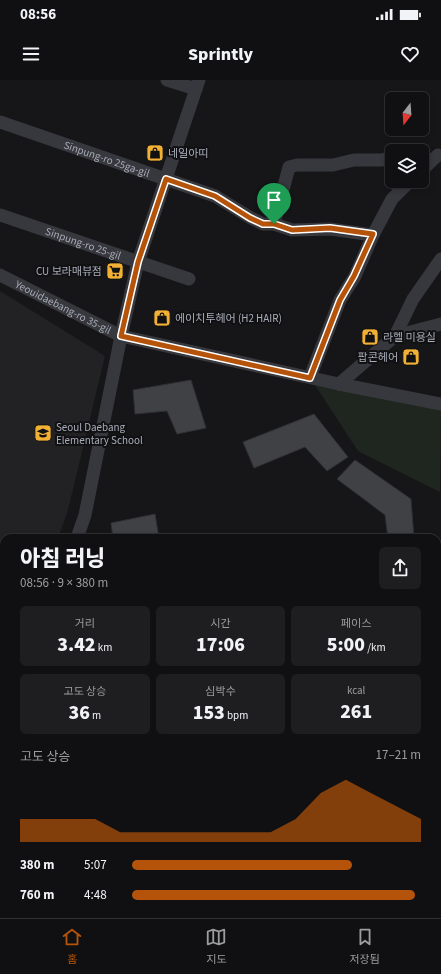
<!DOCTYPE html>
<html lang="ko">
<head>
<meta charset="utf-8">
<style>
	:root { --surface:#101012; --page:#1e1e20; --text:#f1f3f6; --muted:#9c9d9f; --line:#303032; --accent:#b45309 }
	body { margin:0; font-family:"Source Sans 3","Noto Sans KR",sans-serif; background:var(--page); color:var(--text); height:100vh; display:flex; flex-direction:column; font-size:15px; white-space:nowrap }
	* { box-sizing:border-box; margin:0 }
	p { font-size:13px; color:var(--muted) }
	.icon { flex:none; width:22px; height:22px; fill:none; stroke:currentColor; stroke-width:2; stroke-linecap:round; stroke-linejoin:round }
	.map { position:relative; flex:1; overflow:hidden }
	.details { position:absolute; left:0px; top:454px; width:441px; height:384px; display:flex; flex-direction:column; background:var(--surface); border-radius:12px 12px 0 0; box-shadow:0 2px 6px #0003,0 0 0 1px var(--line) }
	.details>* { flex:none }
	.needle { width:26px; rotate:197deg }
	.controls { position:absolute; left:385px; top:12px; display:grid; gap:8px }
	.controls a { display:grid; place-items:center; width:44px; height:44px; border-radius:6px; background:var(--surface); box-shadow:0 2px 6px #0003,0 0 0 1px var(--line); font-size:20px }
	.pin { position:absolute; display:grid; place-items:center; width:34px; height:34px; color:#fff; margin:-41px -17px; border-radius:50% 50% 50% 0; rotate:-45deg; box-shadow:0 0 4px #0007 }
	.pin .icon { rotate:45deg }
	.round { display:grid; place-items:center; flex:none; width:42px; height:42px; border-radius:6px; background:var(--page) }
	.head { display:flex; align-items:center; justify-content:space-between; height:68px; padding:0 20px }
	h1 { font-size:22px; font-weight:800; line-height:30px }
	.stats { display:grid; grid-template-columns:repeat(3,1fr); gap:6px; height:68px; padding:4px 20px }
	.stats div { display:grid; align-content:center; border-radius:6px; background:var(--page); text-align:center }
	.stats b { font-size:20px; font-weight:800 }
	.stats small { font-size:11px; font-weight:400 }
	.stats p { font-size:11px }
	.chart { height:112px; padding:8px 20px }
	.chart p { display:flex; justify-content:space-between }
	.chart svg { width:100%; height:72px; margin-top:4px; fill:var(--accent); opacity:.7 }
	ul { padding:0 20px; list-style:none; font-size:13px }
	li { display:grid; grid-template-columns:64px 48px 1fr; align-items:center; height:30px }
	li i { height:10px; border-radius:5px; background:var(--accent) }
	.status { display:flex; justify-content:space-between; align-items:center; height:28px; padding:0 20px; background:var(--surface); direction:ltr }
	.status svg { height:11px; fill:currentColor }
	header { display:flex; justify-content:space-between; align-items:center; height:52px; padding:0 20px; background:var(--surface); font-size:18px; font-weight:800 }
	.dock { display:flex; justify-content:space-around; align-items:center; height:56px; border-top:1px solid var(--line); background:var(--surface); font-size:11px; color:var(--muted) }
	.dock a { display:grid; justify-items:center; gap:2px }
	.dock .active { color:var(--accent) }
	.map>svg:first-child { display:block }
</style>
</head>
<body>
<div class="status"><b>08:56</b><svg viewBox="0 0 49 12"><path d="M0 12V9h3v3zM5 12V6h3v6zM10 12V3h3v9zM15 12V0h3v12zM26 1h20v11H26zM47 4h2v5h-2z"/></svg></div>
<header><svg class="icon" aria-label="menu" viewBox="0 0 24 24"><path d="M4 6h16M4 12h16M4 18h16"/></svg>Sprintly<svg class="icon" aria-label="heart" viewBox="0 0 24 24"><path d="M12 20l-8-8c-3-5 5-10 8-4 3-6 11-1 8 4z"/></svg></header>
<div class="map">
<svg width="441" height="838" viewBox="0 0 441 838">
	<rect width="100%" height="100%" fill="#161618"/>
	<path fill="#222225" d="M0 211 105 276 68 430 58 458H4V579L0 578Z"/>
	<path fill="#1e261f" d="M315 305 441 329 440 412 358 371Z"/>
	<path fill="#404145" stroke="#303034" d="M191 300 206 348 177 354 167 331 135 334 133 310Z
		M314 334 348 377 327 391 305 367 254 388 243 362Z
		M355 380 411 419 414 458H388L385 435 337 399Z
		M155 434 159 458H113L111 443Z
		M376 834H431L432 838H378Z"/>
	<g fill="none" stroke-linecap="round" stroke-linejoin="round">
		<path stroke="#3d3f44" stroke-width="2.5" stroke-dasharray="2 3" stroke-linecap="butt" d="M0 585 4 587"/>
		<g stroke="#37383d" stroke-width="13">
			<path d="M167 0 196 9"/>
			<path id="s1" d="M0 42 215 116 251 138 263 144H274L292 150 330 149 373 155"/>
			<path d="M422 90 438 75"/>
			<path id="s2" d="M0 135 189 199"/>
			<path d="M274 144 289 87 297 85H333L354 80H382L392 77"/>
			<path id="s3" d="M0 195 121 256 339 304 441 324"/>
			<path d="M395 256 413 219 441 179"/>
			<path d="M310 297 340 220 355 196 373 155 392 119 410 101"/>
			<path d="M339 304 395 256 441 244"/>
			<path d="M77 458 85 435 121 256 138 182 199 0"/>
			<path d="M437 657 441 642"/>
			<path d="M0 686 4 673"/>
			<path d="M220 834 227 838"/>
			<path d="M9 838 10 834"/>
			<path d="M347 838 348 834"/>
		</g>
		<path stroke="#45474d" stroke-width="19" d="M0 763 4 764
			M0 784 4 785
			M143 834 151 838
			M187 834 195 838"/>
	</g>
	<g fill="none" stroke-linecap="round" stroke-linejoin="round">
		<g stroke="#fff" stroke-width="8">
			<path id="route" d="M166 99 215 116 250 138 263 144H274L292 150 330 148 373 154 354 196 340 220 310 298 121 256 138 182Z"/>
		</g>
		<use href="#route" stroke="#b45309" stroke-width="5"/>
	</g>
	<defs>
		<g id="shop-square" transform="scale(0.9)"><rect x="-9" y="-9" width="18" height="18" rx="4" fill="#f2b134" stroke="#111113"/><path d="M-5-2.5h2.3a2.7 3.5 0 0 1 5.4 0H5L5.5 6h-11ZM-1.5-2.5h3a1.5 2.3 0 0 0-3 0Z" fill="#111"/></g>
		<g id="supermarket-square" transform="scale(0.9)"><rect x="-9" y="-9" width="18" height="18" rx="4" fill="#f2b134" stroke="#111113"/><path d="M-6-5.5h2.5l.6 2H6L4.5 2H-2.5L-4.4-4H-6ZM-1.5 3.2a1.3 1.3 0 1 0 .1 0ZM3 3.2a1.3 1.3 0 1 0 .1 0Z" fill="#111"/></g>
		<g id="school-square" transform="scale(0.9)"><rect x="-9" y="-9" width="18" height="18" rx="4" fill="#f2b134" stroke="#111113"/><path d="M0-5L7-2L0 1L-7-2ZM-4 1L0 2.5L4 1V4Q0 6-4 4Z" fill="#111"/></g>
	</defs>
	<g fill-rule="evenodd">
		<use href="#shop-square" x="155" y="73"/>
		<use href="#supermarket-square" x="115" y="191"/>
		<use href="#shop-square" x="162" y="238"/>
		<use href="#shop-square" x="370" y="257"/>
		<use href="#shop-square" x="411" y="277"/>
		<use href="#school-square" x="43" y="353"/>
	</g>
	<g text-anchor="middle" stroke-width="4" stroke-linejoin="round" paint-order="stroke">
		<g font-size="11" fill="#a8adb8" stroke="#111113" text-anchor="start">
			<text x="168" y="77">네일아띠</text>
			<text x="102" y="195" text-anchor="end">CU 보라매뷰점</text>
			<text x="175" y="242">에이치투헤어 (H2 HAIR)</text>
			<text x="383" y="261">라헬 미용실</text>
			<text x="398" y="281" text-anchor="end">팝콘헤어</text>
			<text x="56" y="351">Seoul Daebang<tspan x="56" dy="13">Elementary School</tspan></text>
		</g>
		<g font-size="11" fill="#a8adb8" stroke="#111113">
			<text dy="4" stroke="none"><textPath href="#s1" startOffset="113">Sinpung-ro 25ga-gil</textPath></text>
			<text dy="4" stroke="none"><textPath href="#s2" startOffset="88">Sinpung-ro 25-gil</textPath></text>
			<text dy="4" stroke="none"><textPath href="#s3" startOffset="71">Yeouidaebang-ro 35-gil</textPath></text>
		</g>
	</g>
</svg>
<div class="controls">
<a><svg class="needle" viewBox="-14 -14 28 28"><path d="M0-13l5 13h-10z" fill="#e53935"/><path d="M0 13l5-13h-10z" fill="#9c9d9f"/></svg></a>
<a><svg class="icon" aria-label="layers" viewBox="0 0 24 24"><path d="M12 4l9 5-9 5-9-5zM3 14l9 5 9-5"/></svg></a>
</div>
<div class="pin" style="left:274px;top:144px;background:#1e9e55"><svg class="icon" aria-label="arrive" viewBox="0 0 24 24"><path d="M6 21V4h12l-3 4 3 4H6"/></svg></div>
<section class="details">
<div class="head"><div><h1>아침 러닝</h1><p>08:56 · 9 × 380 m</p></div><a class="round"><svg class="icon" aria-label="share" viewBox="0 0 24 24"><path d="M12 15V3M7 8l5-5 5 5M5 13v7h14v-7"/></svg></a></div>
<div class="stats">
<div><p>거리</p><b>3.42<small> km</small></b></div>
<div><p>시간</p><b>17:06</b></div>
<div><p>페이스</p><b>5:00<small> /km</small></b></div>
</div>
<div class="stats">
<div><p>고도 상승</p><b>36<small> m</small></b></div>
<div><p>심박수</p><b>153<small> bpm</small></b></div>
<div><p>kcal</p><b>261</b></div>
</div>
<div class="chart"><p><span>고도 상승</span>17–21 m</p>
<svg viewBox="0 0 160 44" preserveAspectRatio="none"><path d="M0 44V30L10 30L20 30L30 30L40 38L50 38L60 38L70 38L80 38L90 38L100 38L110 30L120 14L130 6L140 14L150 22L160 30V44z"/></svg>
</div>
<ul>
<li><b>380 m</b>5:07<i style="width:76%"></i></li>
<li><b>760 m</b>4:48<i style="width:98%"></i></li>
</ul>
</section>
</div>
<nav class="dock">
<a class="active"><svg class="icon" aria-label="home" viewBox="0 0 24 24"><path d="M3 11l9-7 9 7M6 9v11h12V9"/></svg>홈</a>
<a><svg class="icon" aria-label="map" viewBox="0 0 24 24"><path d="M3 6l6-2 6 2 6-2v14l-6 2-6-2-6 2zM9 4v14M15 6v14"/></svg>지도</a>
<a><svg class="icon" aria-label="saved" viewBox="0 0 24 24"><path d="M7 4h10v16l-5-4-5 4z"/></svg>저장됨</a>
</nav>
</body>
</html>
